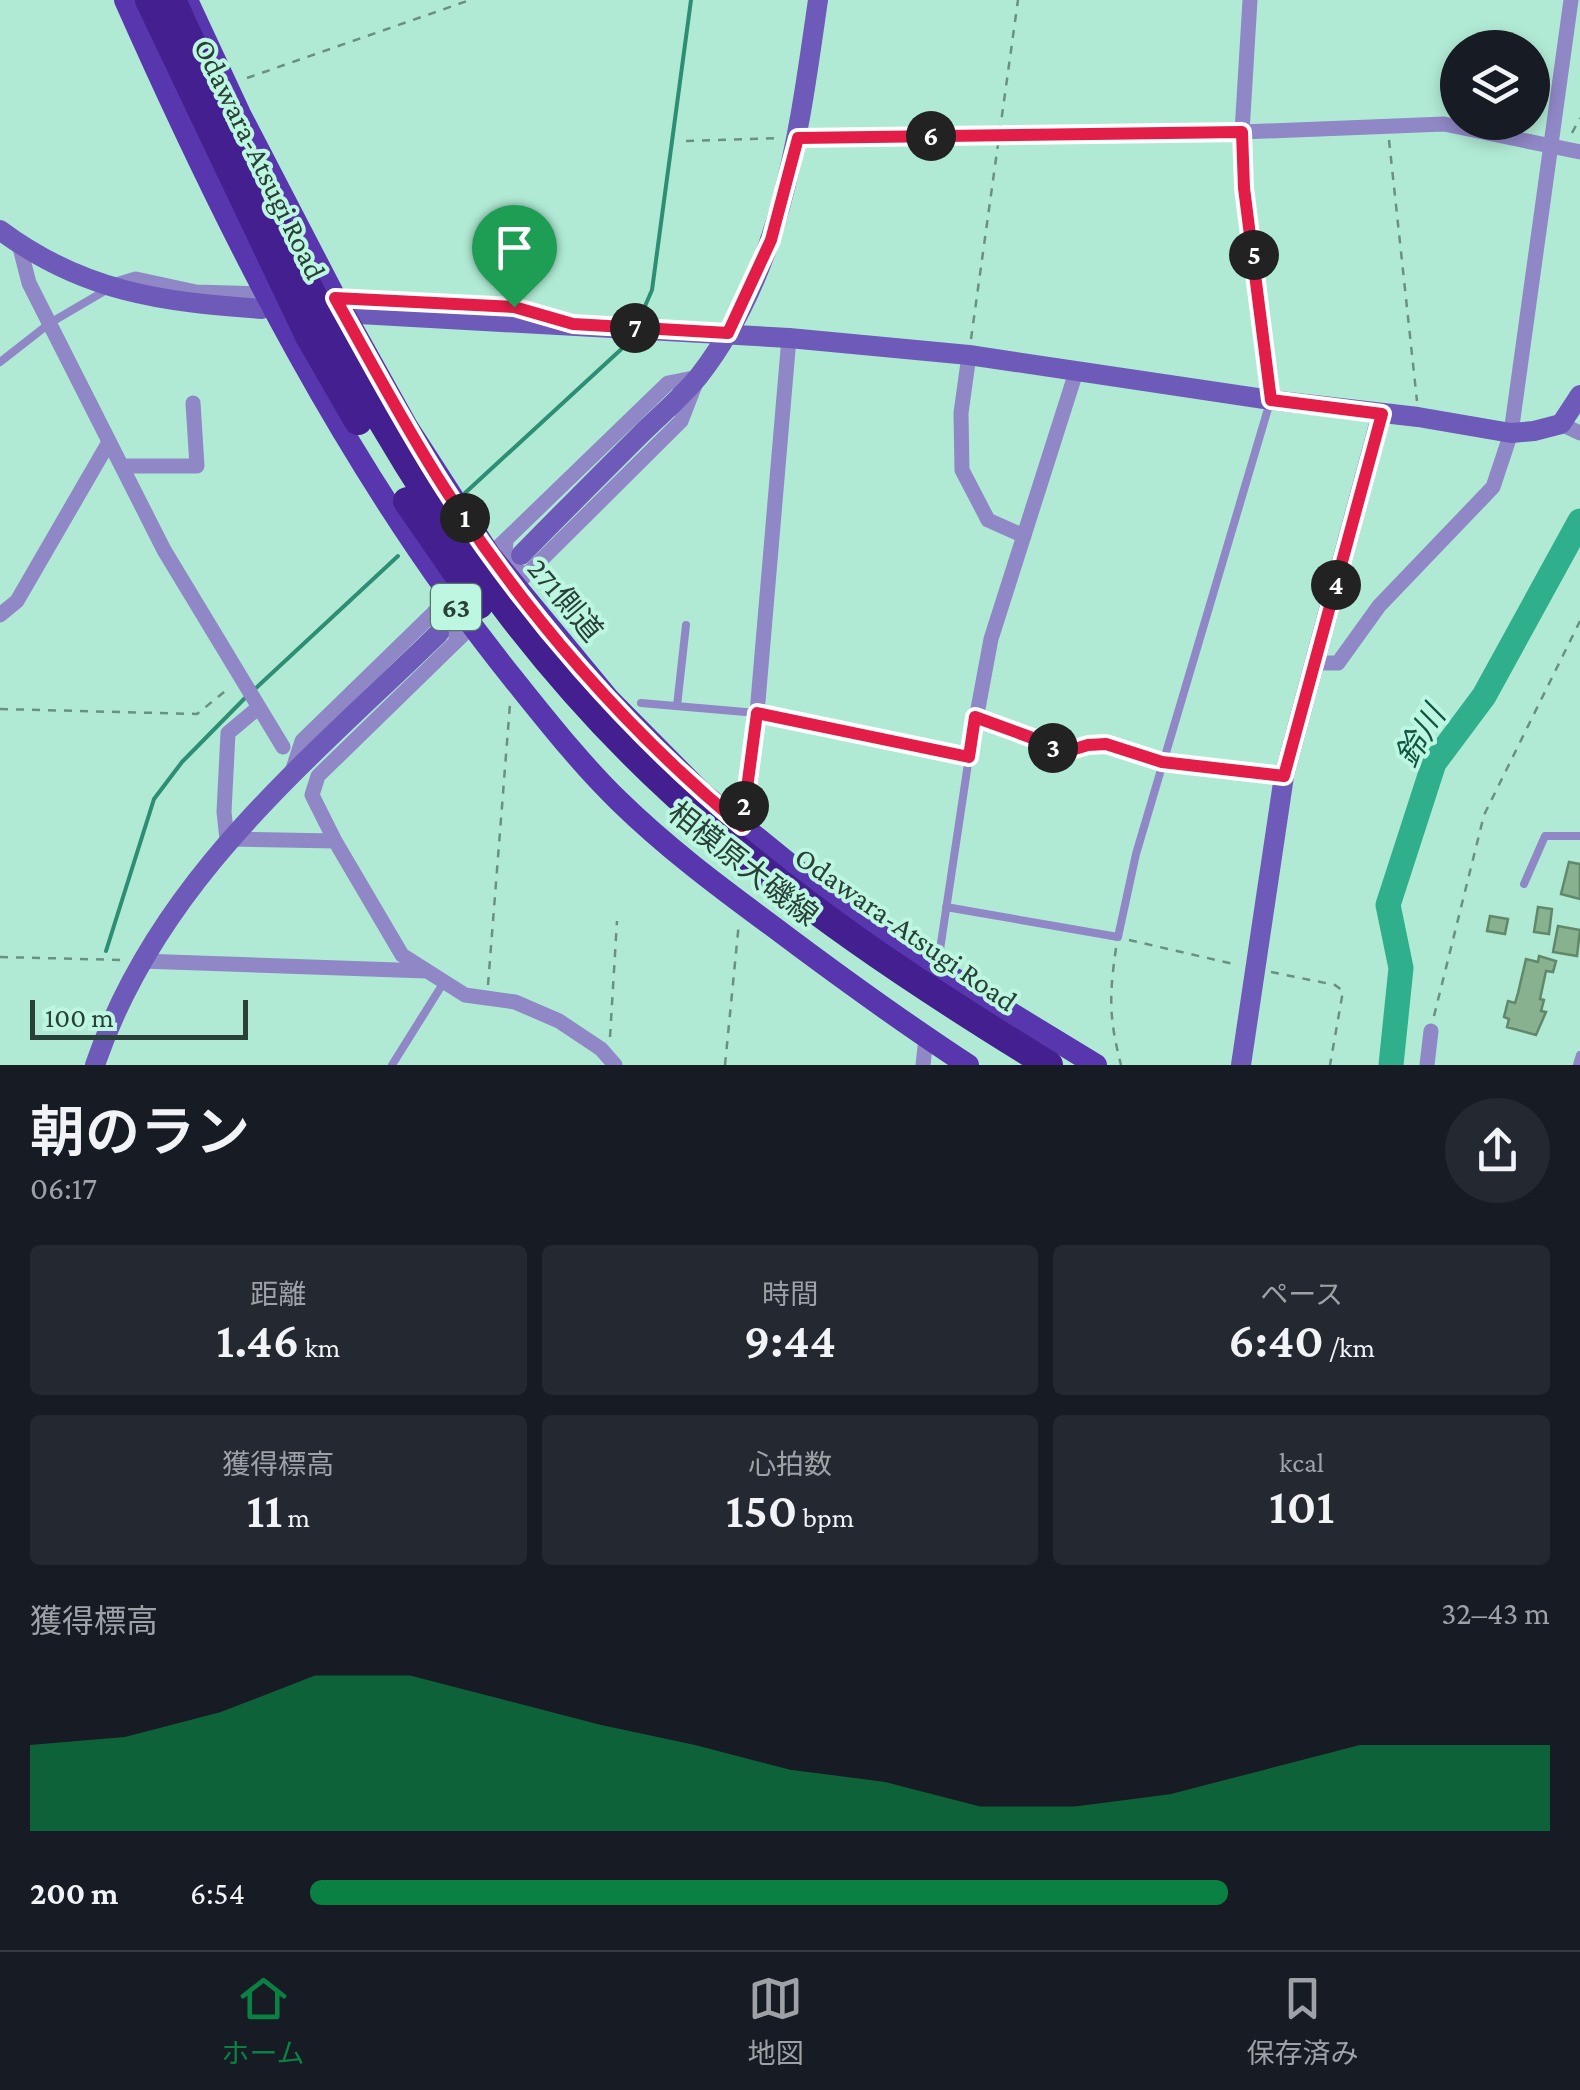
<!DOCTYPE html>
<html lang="ja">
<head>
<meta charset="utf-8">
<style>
	:root { --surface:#171b24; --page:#242831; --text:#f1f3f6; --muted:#9ea1a6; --line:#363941; --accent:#0b8043 }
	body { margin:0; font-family:"Crimson Pro","Noto Sans JP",serif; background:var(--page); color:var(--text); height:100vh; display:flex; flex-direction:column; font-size:38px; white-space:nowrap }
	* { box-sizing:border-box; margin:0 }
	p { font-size:32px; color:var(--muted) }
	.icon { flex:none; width:55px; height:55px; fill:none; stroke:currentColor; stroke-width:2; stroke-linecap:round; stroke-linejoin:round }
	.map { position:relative; height:1065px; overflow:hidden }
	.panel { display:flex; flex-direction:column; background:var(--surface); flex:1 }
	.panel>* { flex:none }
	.fabs { position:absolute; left:1440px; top:30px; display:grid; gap:20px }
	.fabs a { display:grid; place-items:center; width:110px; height:110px; border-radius:50%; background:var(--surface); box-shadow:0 5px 15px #0003; font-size:50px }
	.scale { position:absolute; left:30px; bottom:25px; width:218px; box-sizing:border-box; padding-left:10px; border:5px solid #294038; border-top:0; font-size:28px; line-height:35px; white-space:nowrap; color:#294038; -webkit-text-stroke:8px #bdf7e2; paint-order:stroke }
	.pin { position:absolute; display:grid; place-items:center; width:85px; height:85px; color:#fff; margin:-102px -42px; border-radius:50% 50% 50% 0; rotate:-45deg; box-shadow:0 0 10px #0007 }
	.pin .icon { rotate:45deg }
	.km { position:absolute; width:50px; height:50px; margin:-25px; border-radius:50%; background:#222; color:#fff; font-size:28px; line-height:50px; text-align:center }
	.round { display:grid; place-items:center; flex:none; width:105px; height:105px; border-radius:52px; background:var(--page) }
	.headline { display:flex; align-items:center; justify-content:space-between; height:170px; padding:0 30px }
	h1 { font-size:55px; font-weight:600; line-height:75px }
	.figures { display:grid; grid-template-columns:repeat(3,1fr); gap:15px; height:170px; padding:10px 30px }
	.figures div { display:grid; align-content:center; border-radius:10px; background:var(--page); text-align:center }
	.figures b { font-size:50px; font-weight:600 }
	.figures small { font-size:28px; font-weight:400 }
	.figures p { font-size:28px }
	.chart { height:280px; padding:20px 30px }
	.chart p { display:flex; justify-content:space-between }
	.chart svg { width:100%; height:180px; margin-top:10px; fill:var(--accent); opacity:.7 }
	ul { padding:0 30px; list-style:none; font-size:32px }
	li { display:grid; grid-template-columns:160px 120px 1fr; align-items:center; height:75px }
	li i { height:25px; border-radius:12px; background:var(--accent) }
	.menu { display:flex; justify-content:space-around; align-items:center; height:140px; border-top:2px solid var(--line); background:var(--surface); font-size:28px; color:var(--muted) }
	.menu a { display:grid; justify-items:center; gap:5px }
	.menu .active { color:var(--accent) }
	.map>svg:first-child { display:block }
</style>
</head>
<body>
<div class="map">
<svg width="1580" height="1065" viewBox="0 0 1580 1065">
	<rect width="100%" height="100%" fill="#b0ead5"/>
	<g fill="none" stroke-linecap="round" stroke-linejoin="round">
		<path stroke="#2d8e73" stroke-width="4" d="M642 313 652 290 691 0
			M465 493 628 343
			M256 688 398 556
			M106 951 154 799 182 762 245 698"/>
		<path stroke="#2faf8c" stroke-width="25" d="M1391 1065 1401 968 1388 905 1434 763 1484 696 1580 521"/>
	</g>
	<path fill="#88b190" stroke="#618869" stroke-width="2.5" d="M1569 862 1580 864V899L1561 894Z
		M1538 907 1552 909 1549 934 1534 932Z
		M1490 916 1508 919 1505 934 1487 931Z
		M1558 926 1580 930 1577 956 1553 952Z
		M1539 956 1556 961 1553 972 1546 971 1540 999 1544 1000 1541 1011 1546 1012 1536 1035 1507 1027 1509 1019 1504 1017 1508 1001 1515 1003 1518 993 1526 959 1538 962Z"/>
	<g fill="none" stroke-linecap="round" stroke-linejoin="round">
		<path stroke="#699183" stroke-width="2.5" stroke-dasharray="8 8" stroke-linecap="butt" d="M247 78 470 0
			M1572 133 1580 118
			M813 137 1225 132
			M1389 140 1417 401
			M686 141 780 138
			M971 339 1018 0
			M0 709 197 714 229 688
			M1129 940 1238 965
			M1116 948C1109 997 1109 1018 1121 1065
			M0 957 123 960
			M1271 972 1335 985 1343 991 1330 1065
			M488 985 510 704
			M1434 1016 1484 815 1580 621
			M610 1037 617 921
			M725 1065 739 922"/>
		<path stroke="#9087c7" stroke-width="8" d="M0 362 50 323 108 289
			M641 703 757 713
			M677 706 686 625
			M1524 884 1545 836H1580
			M946 907 1118 937 1136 854 1270 402
			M938 963 969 757
			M392 1065 444 982
			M1577 1065 1580 1055"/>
		<path stroke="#9087c7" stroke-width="15" d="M1250 0 1242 132 1244 188 1271 400
			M1242 132 1444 124 1580 152
			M19 244 29 283 164 550 283 747
			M113 286 136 279 196 292 267 294
			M335 297 513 307 554 319
			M969 355 961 413 962 470 988 520 1024 536
			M1561 424 1580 433
			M122 466H197L193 403
			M506 541 505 553 518 571 527 574
			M490 555 668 383 698 377
			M514 587 681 421 695 385
			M434 612 444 615 458 639
			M0 615 17 601 109 442
			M471 627 318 776 312 795 335 841 402 955 465 995 515 1002 559 1021 601 1049 615 1065
			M1315 663H1338L1379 606 1493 487 1511 433 1571 0
			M259 707 228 733 224 812 227 839 335 841
			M757 713 969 757 991 639 1076 372
			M975 717 1068 751 1088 745 1105 744 1162 762 1284 776
			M291 775 302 741 449 598
			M742 826 757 713 789 338
			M141 961 426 971
			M923 1065 926 1038
			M1427 1065 1431 1031"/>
		<path stroke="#6e5ab9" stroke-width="20" d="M0 230C83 292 162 302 262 309
			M359 314 789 338 969 355 1271 400 1418 417 1511 433 1534 431 1561 424 1580 395
			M521 555C560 515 600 475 640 435 659 416 682 397 699 376 783 268 799 131 818 0
			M95 1065C158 880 304 765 439 633
			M1241 1065 1284 776 1382 413"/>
		<path stroke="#5836ad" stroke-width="22" d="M125 0C231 239 350 476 515 681 548 722 581 764 619 801 666 847 718 886 771 925 836 974 901 1021 968 1065
			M187 0 240 114 335 297 408 428 490 555 609 699 702 793 803 875 937 968 1096 1065"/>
		<path stroke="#431f8f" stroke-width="28" d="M149 0 309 336 358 421
			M172 0C305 291 434 573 675 794 789 900 917 984 1049 1065
			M407 501 479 605"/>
	</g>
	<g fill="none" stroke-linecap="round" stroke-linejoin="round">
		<g stroke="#fff" stroke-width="20">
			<path id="route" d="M1242 132 1244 188 1271 400 1382 414 1284 776 1162 762 1106 744 1088 745 1068 751 975 717 969 757 757 713 742 826C627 731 526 614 445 489 405 427 371 362 335 298L514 307 573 324 728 333 771 240 798 138Z"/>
		</g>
		<use href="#route" stroke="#e11d48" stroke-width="12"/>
	</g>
	<g text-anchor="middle" stroke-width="8" stroke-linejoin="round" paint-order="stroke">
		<rect fill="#bdf7e2" stroke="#55776b" stroke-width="2.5" x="431" y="584" width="50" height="46" rx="8"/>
		<g font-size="28" font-weight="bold" fill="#294038">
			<text x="456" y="617">63</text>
		</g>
		<g font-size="30" fill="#294038" stroke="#bdf7e2">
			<text transform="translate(260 159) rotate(64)" y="10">Odawara-Atsugi Road</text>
			<text transform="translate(565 600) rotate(50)" y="10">271側道</text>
			<text transform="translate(743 864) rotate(38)" y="10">相模原大磯線</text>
			<text transform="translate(906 929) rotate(35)" y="10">Odawara-Atsugi Road</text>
		</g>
		<g font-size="32" font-style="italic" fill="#105442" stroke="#bdf7e2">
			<text transform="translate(1420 736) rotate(-59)" y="11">鈴川</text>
		</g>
	</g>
</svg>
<div class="fabs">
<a><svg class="icon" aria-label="layers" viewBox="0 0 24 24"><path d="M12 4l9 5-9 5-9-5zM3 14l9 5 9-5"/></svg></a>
</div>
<div class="scale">100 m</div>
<div class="pin" style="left:514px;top:307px;background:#1e9e55"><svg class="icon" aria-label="arrive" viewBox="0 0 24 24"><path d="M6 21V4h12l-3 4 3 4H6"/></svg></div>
<b class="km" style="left:465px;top:518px">1</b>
<b class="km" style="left:744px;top:806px">2</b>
<b class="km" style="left:1053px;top:748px">3</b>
<b class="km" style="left:1336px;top:585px">4</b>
<b class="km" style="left:1254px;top:255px">5</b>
<b class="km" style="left:931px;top:136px">6</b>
<b class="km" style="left:635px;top:328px">7</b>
</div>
<section class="panel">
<div class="headline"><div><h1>朝のラン</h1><p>06:17</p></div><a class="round"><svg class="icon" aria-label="share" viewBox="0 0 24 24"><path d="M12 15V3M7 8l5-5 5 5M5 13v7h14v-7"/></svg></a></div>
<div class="figures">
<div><p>距離</p><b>1.46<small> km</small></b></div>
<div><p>時間</p><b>9:44</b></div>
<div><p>ペース</p><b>6:40<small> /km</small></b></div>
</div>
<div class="figures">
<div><p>獲得標高</p><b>11<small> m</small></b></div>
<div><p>心拍数</p><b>150<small> bpm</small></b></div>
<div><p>kcal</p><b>101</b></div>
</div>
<div class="chart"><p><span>獲得標高</span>32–43 m</p>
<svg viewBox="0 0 160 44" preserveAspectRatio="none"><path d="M0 44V23L10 21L20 15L30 6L40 6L50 12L60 18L70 23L80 29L90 32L100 38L110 38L120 35L130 29L140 23L150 23L160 23V44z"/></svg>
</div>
<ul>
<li><b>200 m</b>6:54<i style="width:74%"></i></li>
</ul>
</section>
<nav class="menu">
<a class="active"><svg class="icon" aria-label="home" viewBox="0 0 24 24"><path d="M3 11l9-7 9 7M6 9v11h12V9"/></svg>ホーム</a>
<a><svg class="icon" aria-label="map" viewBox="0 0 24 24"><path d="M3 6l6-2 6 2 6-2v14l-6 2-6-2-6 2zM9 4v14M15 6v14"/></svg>地図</a>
<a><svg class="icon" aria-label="saved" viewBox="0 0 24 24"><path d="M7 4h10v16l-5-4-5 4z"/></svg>保存済み</a>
</nav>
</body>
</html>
